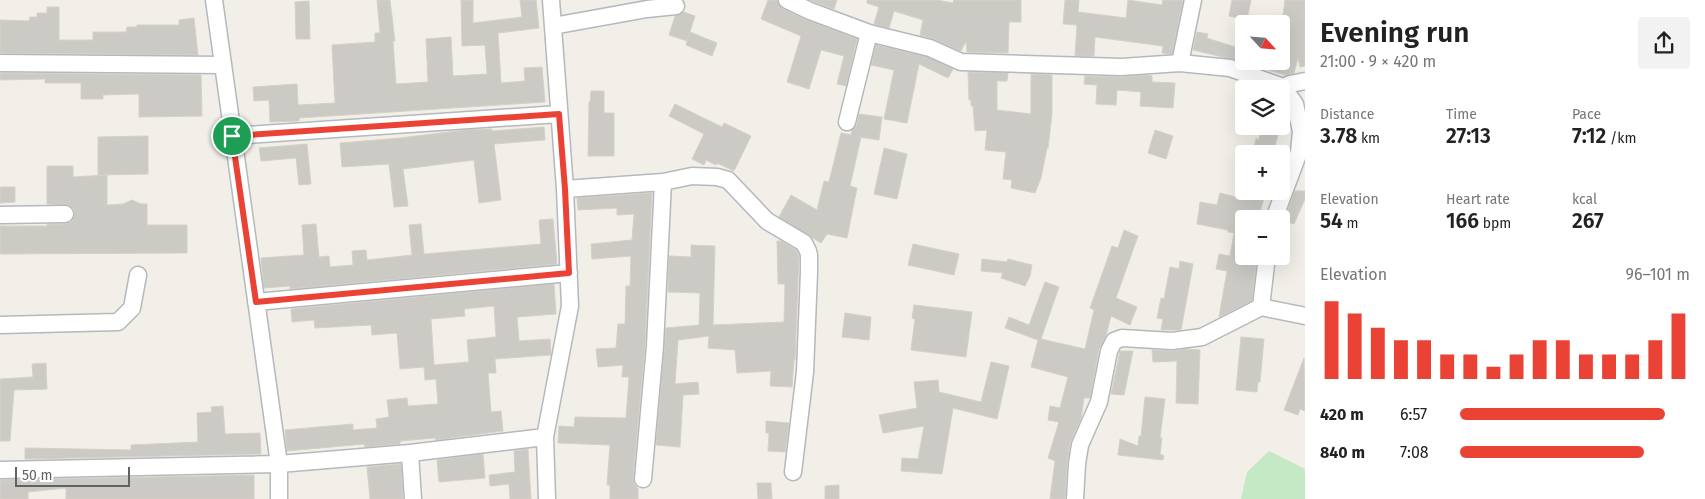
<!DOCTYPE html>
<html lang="en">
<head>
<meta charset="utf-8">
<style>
	:root { --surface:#fff; --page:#f2f2f2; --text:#222; --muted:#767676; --accent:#ea4335 }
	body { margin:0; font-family:"Fira Sans",sans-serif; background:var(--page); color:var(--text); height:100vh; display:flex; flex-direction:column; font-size:19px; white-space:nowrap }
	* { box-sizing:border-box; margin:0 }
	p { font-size:16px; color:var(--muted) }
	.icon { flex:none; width:28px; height:28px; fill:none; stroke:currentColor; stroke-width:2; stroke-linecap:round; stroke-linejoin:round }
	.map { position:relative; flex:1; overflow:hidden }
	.drawer { display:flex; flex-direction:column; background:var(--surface); width:400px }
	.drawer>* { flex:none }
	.needle { width:32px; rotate:116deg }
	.controls { position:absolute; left:1235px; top:15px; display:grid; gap:10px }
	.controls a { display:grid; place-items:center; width:55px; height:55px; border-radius:5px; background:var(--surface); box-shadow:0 5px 20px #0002; font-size:25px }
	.scale { position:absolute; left:15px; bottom:12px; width:115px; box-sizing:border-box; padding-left:5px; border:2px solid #5f6368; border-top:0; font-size:14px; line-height:18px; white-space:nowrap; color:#5f6368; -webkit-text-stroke:4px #fff; paint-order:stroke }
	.pin { position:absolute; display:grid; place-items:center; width:42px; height:42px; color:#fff; margin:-21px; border:2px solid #fff; border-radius:50%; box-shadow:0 1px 5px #0007 }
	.round { display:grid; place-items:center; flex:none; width:52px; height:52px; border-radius:5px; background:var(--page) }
	.summary { display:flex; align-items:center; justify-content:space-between; height:85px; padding:0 15px }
	h1 { font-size:28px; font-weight:600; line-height:38px }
	.metrics { display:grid; grid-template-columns:repeat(3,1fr); gap:8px; height:85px; padding:5px 15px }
	.metrics div { display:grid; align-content:center }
	.metrics b { font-size:21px; font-weight:600 }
	.metrics small { font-size:14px; font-weight:400 }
	.metrics p { font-size:14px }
	.chart { height:140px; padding:10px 15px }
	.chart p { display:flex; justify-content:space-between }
	.chart svg { width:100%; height:90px; margin-top:5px; stroke:var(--accent); stroke-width:6 }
	ul { padding:0 15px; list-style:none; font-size:16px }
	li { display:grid; grid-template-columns:80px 60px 1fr; align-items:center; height:38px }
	li i { height:12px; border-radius:6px; background:var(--accent) }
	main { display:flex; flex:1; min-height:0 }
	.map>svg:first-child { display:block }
</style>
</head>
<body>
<main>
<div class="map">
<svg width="1305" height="499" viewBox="0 0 1305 499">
	<rect width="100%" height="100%" fill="#f1efe8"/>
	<path fill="#c5e8c5" d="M1269 451 1305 469V499H1241L1247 472Z"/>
	<path fill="#cccac5" stroke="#d6d1c6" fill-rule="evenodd" d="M377 0H390L395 41H393L396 84 428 82 426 39 451 37 453 76 487 74 485 45 462 46 461 0H473V23L522 17 520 0H536L539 28 498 33 501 83 525 81 524 68 542 67 545 102 299 118V121L270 122 269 100 254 101 253 87 297 84 298 105 335 103 332 45 375 42V33H380Z
		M768 0H777L779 5 783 9 806 20 857 39 846 86 837 84 844 56 821 50 809 89 787 82 801 36 761 19Z
		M810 0H837L834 9Z
		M867 0H937L953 3 954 0H1021V22H1009L1008 53 967 52 966 41 961 51 934 39 920 35 923 20 894 11 889 28 874 24 879 7 867 3Z
		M1065 0H1079L1078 12 1126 18 1128 0 1162 5 1163 0H1183L1172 54 1162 53 1163 46 1095 37 1094 56H1075L1077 25 1063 24Z
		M1232 0H1251L1247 20 1229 16Z
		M1285 0H1305V66L1300 67 1298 58 1294 73 1285 75 1247 63V61H1281V30Z
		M309 1 310 39H296L295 2Z
		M47 7H59V40H93V32H126L127 27H137V25H179V20L194 18 198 55 0 53V20L29 21 30 17H37V13H47Z
		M684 12 695 16 687 41 669 35 675 16Z
		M690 32 717 43 712 56 686 45Z
		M1197 32 1208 34 1207 38 1244 50V62L1193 50Z
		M876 45 927 57 953 69 948 78 919 64 907 123 884 119 894 70 871 65Z
		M968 72 1008 73 1007 81H997V110L1031 114V74L1052 75V114L1048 148H1047L1041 178 1035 193 1011 188 1012 180 1003 179 1006 152 985 150 987 130 975 131 973 106H971V100H969Z
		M0 73 201 75 202 116 139 117V94L103 95V99H81V83H45V79L0 80Z
		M1146 75 1152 76V82L1175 83 1173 108 1140 106 1141 92 1117 90 1116 105 1096 104 1097 85 1084 84 1085 76 1122 77Z
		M591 91H604V113H614V156H588L589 102H590Z
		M675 104 722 127 724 123 751 136 734 171 717 163 716 165 706 160 704 165 692 159 704 134 669 116Z
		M859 114 882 117 879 140 859 137H861L850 186 857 188 847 238 827 234 821 243 779 217 791 195 817 210 824 181 829 182 841 133 851 135 852 130 857 124Z
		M1262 126H1280L1273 154H1252L1256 139H1259Z
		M544 127 545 140 494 144 501 200 479 203 474 160 403 169 408 206 394 207 389 164 342 167 340 143 400 138 465 130 492 129V131Z
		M1155 130 1173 136 1166 159 1148 153Z
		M148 136V174L98 175V137Z
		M307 144 311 184 299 185 296 158 261 161 259 148Z
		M884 148 907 154 897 199 874 194Z
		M47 166H73V177L107 175V205L123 204 132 200 141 204H147V225H187V253L0 254V226H47V224H65L71 222 74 218V209L69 205 47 204Z
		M0 187H15V202L0 203Z
		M1242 191H1266L1258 219H1244V256H1257L1252 301 1219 317 1227 271 1216 269 1219 254 1230 256 1234 233 1228 232V230L1197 224 1200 202 1217 205 1220 193 1240 198Z
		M1295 191H1305V199L1294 224 1284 221Z
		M652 193 645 345 633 478 634 484 638 488V499H610V485H607L610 445 558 443 559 426 574 427 575 417 626 418 629 377H622L623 365 598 367 596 349 616 348 618 324H625L626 286H630L631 256 592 259 591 244 632 240 634 214 617 215V208L578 210 577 198Z
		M553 219 557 264 290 289V286L264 288 261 258 304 255 302 225 316 224 319 257 329 256 330 267 353 265 352 251 366 250 367 260 412 255 409 225 421 224 424 254 541 244 539 220Z
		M1124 230 1138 236 1116 298 1137 307 1130 325 1111 316 1106 335 1099 349 1090 398H1084L1081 418 1070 443 1067 463 1065 499H1050L1055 461 1048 458 1059 422 1048 420 1050 406 1060 408 1068 377 1031 367 1038 340 1005 328 1009 317 1029 325 1045 282 1059 287 1041 339 1085 349 1094 310 1090 308 1112 246 1118 248Z
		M777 241H781L796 250 799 256 795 360H794L792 387 770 386 771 371 737 373 735 350 708 348 709 336 678 340 675 384 698 382 699 394 683 395 680 447 656 445 666 328 699 325 700 293 668 292 669 256 691 257V245L715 246 713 325 784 322 785 284H778Z
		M913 244 959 254 954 275 908 265Z
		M982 259 1007 262 1008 259 1032 265 1030 276 1025 286 1001 278 1003 273 981 271Z
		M1180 261 1193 264 1181 330H1161L1163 319 1157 318 1161 298 1164 299 1170 267 1179 269Z
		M554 284 556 314 517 317 519 341 550 339 551 355 495 359 496 373H488L491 412 501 411 503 431 436 440 435 438 400 441V444L365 447 364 444 287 451 285 430 353 424V430L377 428 376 419 389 417 387 400 407 398 408 406 438 404 436 379 425 380 424 367 400 369 397 333 372 335 371 325 315 328 314 320 292 322 291 309ZM494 306 496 337 467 340 469 362 434 365 431 319 465 316 464 309Z
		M914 305 972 312 966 357 911 350 915 319 912 318Z
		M845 313 871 317 869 340 842 337Z
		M1241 337 1264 339 1260 382H1258L1257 392 1236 390Z
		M1187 349 1200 350 1198 404 1176 403 1177 361 1153 362 1152 350 1172 351Z
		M1120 351H1133L1124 395 1111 394Z
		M1304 358 1305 411 1300 409 1298 415 1284 410Z
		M991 362 1009 366 997 419 953 408 942 474 901 471 902 458 918 459 924 426 883 433 879 415 917 408 914 382 938 380 939 392 981 402Z
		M46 363 47 389 14 390 10 441H0V379L33 377 32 364Z
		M1145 397 1165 399 1160 438H1162L1160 454 1164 456 1163 460 1118 455 1120 439 1138 446 1139 436H1141Z
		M223 406 225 434 260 433 261 454 25 459V448L131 450V445L198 442 197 413 212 412 211 407Z
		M766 421 789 423 785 452 768 451 769 433H766Z
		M528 449 531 499H510L509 484 490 486 489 475 515 472 514 451Z
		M483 454 485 478 439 482 437 460Z
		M401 464 403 499H370L367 467Z
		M254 475V499H66V488L28 492V499H0V480Z
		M757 483H771L772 499H758Z
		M839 485V499H825V486Z"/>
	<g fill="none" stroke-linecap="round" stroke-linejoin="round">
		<g stroke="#b5b8bc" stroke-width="19">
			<path id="minor" d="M214 0 279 464V499
				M787 0 810 11 869 33 930 48 961 62 1122 67 1180 63
				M1193 0 1180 63 1230 68 1283 87 1295 104 1301 131 1299 152 1274 219
				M553 26 647 9 676 6
				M0 63 223 65
				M1283 87 1290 84 1305 81
				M847 122 869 33
				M232 136 559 114
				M663 182 692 176 717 177 728 180 767 221 804 243 808 251 809 255V272L805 372 793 472
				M565 189 663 182 655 346 643 479
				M0 215 65 214
				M256 302 569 273
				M1261 307 1267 256
				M0 325 118 322 132 308 138 275
				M410 453 545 437
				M0 470 279 464 410 453 413 499
				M547 499 545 437 570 306 565 189 551 0
				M1075 499 1077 464 1080 445 1099 402 1109 351 1114 341 1122 338 1172 341 1202 337 1261 307 1305 316"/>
		</g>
		<use href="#minor" stroke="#fff" stroke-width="16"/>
	</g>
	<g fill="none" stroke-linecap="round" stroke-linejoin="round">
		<g stroke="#fff" stroke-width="10">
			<path id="route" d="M559 114 565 189 569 273 256 302 232 136Z"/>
		</g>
		<use href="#route" stroke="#ea4335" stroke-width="6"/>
	</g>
</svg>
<div class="controls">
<a><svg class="needle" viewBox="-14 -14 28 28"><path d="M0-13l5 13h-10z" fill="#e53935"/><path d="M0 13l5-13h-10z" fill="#767676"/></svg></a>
<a><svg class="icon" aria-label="layers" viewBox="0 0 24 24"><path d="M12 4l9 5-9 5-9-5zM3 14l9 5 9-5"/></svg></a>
<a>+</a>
<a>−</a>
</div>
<div class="scale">50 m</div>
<div class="pin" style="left:232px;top:136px;background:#1e9e55"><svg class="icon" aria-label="arrive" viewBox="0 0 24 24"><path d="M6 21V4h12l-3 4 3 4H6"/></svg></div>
</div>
<section class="drawer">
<div class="summary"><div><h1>Evening run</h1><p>21:00 · 9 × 420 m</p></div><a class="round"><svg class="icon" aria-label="share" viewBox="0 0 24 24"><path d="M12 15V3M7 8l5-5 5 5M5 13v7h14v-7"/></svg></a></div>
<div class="metrics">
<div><p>Distance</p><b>3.78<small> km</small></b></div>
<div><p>Time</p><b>27:13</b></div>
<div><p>Pace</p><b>7:12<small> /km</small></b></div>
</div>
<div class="metrics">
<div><p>Elevation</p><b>54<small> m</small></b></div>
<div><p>Heart rate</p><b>166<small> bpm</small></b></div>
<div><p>kcal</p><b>267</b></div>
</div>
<div class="chart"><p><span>Elevation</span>96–101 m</p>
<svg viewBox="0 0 160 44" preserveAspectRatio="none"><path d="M5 44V6M15 44V12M25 44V19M35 44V25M45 44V25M55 44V32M65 44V32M75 44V38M85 44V32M95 44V25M105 44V25M115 44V32M125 44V32M135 44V32M145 44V25M155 44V12"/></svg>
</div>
<ul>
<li><b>420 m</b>6:57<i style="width:89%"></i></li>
<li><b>840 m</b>7:08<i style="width:80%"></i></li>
</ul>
</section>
</main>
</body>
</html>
